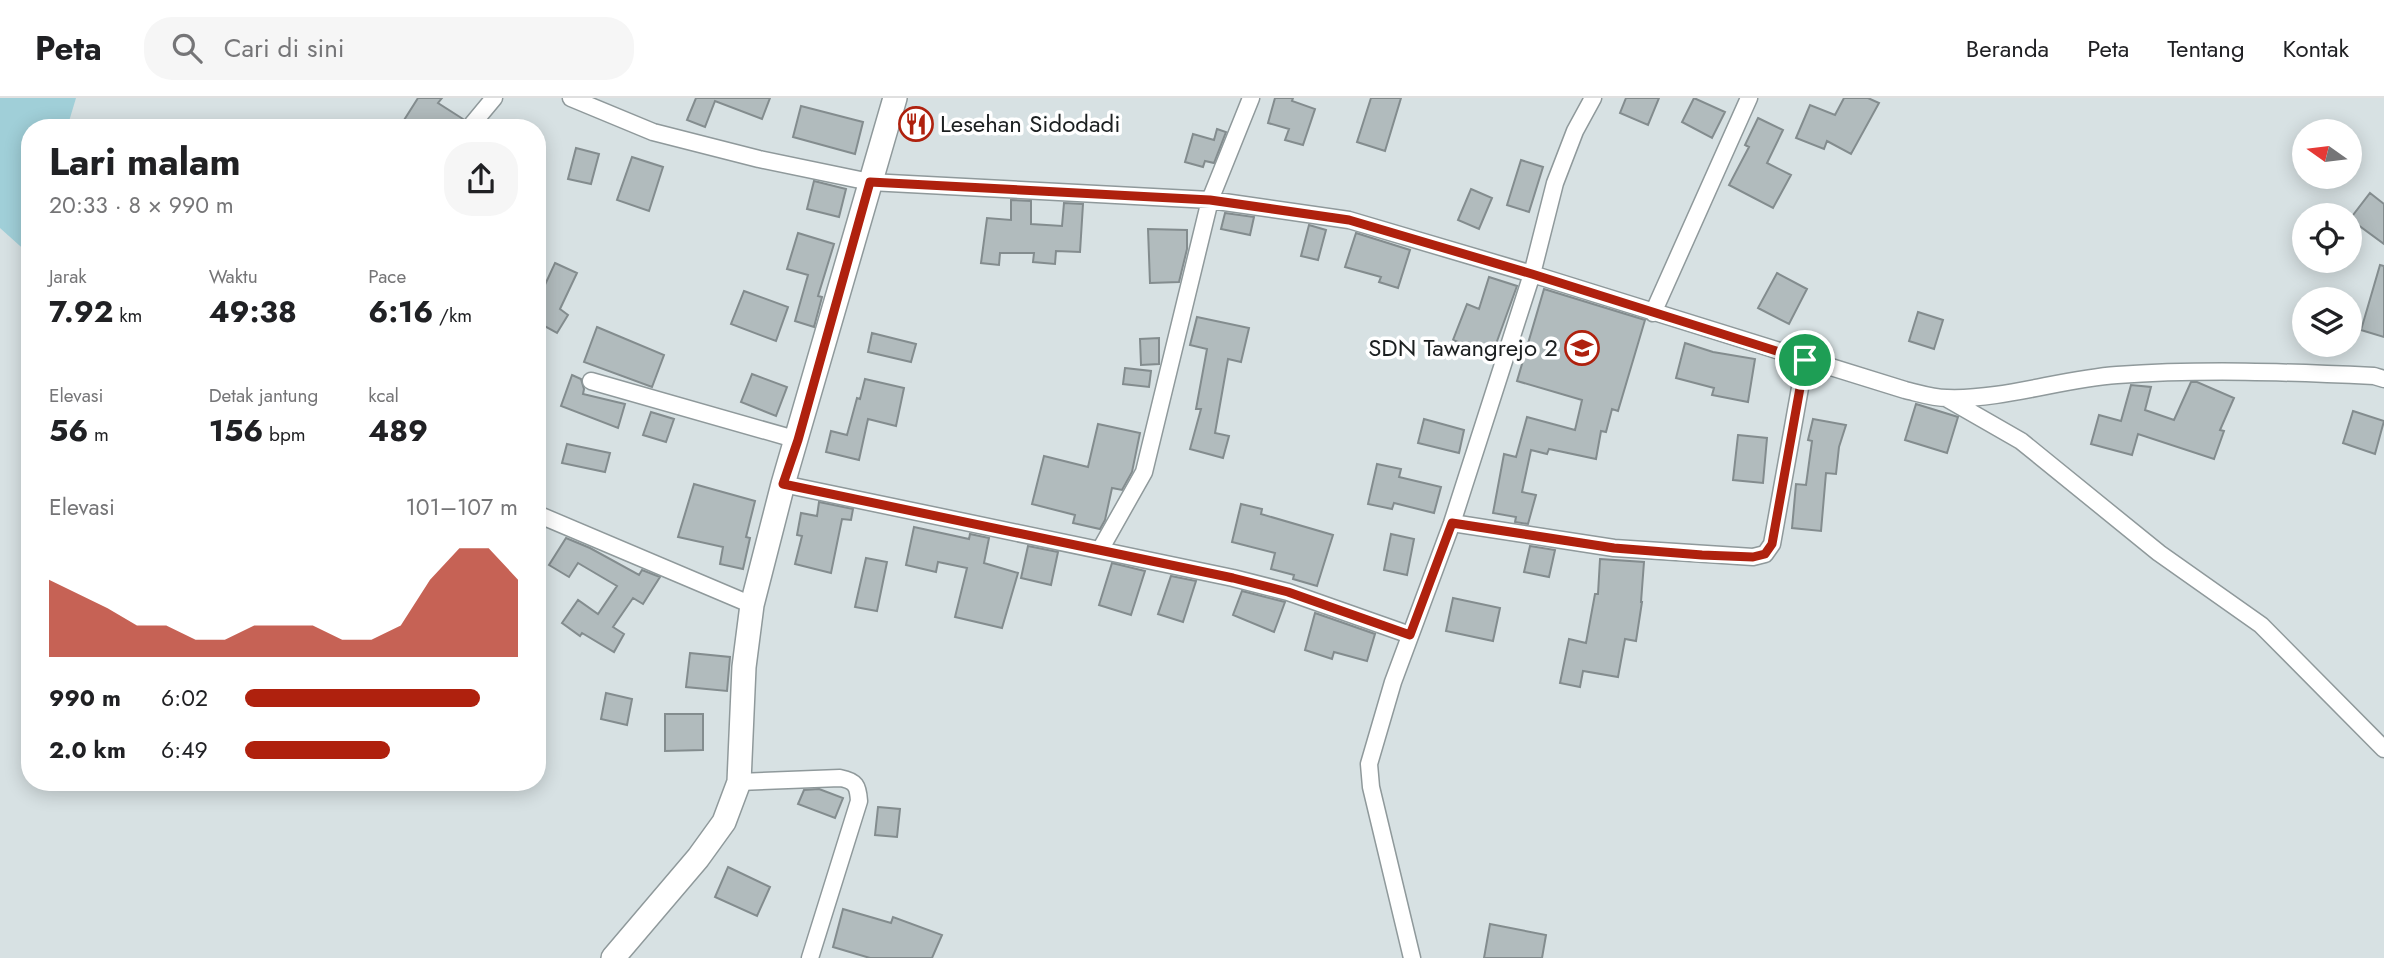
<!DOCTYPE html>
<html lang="id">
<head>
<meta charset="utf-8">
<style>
	:root { --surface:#fff; --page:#f6f6f6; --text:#202124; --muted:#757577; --line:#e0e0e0; --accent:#af210e }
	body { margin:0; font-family:Jost,sans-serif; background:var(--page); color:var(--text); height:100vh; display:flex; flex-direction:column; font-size:26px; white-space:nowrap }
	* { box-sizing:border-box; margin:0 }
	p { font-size:23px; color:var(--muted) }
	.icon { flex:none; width:38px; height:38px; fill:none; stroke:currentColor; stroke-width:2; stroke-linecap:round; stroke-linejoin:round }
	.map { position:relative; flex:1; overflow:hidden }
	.side { position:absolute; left:21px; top:21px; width:525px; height:672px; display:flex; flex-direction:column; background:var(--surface); border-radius:28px; box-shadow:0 4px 18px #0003 }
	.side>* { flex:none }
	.needle { width:46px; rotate:284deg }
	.tools { position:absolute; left:2292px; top:21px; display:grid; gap:14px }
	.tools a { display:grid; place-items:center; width:70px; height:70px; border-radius:50%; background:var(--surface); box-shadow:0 4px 18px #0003; font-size:35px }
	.pin { position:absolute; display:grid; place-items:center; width:60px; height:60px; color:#fff; margin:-30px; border:4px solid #fff; border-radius:50%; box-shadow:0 2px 7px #0007 }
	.round { display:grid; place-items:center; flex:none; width:74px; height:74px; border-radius:28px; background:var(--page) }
	.summary { display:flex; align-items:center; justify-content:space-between; height:119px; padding:0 28px }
	h1 { font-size:38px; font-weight:700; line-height:52px }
	.metrics { display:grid; grid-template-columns:repeat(3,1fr); gap:10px; height:119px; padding:7px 28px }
	.metrics div { display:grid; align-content:center }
	.metrics b { font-size:30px; font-weight:700 }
	.metrics small { font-size:19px; font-weight:400 }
	.metrics p { font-size:19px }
	.chart { height:196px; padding:14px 28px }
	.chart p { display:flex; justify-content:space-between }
	.chart svg { width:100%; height:126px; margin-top:7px; fill:var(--accent); opacity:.7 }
	ul { padding:0 28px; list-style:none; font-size:23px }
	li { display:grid; grid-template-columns:112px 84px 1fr; align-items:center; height:52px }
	li i { height:18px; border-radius:9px; background:var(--accent) }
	header { display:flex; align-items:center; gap:42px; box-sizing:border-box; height:98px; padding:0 35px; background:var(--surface); border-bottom:2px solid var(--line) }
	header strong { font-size:33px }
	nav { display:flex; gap:38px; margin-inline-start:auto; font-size:24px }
	.search { width:490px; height:63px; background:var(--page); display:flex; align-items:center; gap:18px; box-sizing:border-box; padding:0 24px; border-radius:28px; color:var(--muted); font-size:26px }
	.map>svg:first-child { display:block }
</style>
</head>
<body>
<header>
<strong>Peta</strong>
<div class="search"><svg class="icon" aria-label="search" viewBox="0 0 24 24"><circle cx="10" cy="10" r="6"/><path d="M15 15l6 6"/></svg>Cari di sini</div>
<nav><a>Beranda</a><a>Peta</a><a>Tentang</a><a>Kontak</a></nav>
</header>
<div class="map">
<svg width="2384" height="860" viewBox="0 0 2384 860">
	<rect width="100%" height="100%" fill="#d7e1e3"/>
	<path fill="#a0cfd8" d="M0 0H76L67 30H30L29 156 0 130Z"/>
	<path fill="#b1bbbd" stroke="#838c8e" stroke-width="2" d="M418 0H442L438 5 463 21 458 30H399Z
		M696 0H770L762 21 715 3 705 29 687 22Z
		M1275 0H1293L1292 3 1315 11 1303 47 1285 42 1289 31 1268 25Z
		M1371 0H1401L1385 53 1357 44Z
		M1626 0H1659L1648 27 1620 15Z
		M1694 0 1725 14 1712 40 1682 24Z
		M1844 0H1868L1879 5 1851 56 1827 43 1824 51 1796 40 1810 7 1835 17Z
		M801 8 863 24 855 56 793 39Z
		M1758 20 1783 32 1767 65 1791 77 1773 110 1729 87 1749 49 1745 47Z
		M1217 31 1226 34 1214 65 1205 63 1203 69 1185 64 1193 36 1214 42Z
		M576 50 599 56 591 86 568 81Z
		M632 59 663 69 649 113 617 102Z
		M1521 62 1543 69 1529 114 1507 107Z
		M814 83 846 91 839 119 807 111Z
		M1471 91 1492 100 1479 131 1458 122Z
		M2370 95 2384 106V146L2350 121Z
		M1011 102 1031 103V126L1062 128 1064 105 1083 106 1080 154 1056 153 1055 166 1033 164 1034 155H1000L999 167 981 165 987 120 1011 122Z
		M1225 115 1254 119 1250 137 1221 131Z
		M1309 127 1326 132 1318 162 1301 158Z
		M1148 131 1187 132V151L1179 184 1150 185Z
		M798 135 834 146 818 198 822 199 814 229 795 223 808 177 787 171Z
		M1356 135 1410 152 1398 190 1379 184 1381 179 1345 169Z
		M555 165 577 175 560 211 568 217 557 235 537 224V204Z
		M2380 167 2384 168V239L2361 232Z
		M1777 175 1807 191 1789 226 1758 210Z
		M1489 179 1517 188 1492 257 1453 242 1467 206 1479 211Z
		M1544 191 1645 222 1618 313 1612 311 1606 334 1601 333 1596 361 1549 351 1547 356 1531 352 1522 394 1536 397 1528 426 1515 424 1516 419 1493 415 1504 356 1516 359 1527 319 1575 332 1582 302 1517 283Z
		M744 193 788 209 776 243 731 226Z
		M1918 214 1943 222 1934 251 1909 243Z
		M1197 219 1249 230 1241 264 1228 261 1215 335 1229 338 1223 360 1190 351 1201 311H1196L1207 251 1190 247Z
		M597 229 664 257 652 289 584 264Z
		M872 235 916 246 911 264 868 254Z
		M1159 240V266L1141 267 1140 241Z
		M1685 245 1713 254 1755 261 1748 304 1712 297 1714 290 1676 280Z
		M1125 270 1151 273 1149 289 1123 286Z
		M752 276 787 289 776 318 741 304Z
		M572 277 581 281 584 291 583 296 625 306 618 330 561 308Z
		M865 281 904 290 896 328 868 321 859 362 826 354 831 333 847 337 857 300 860 301Z
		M2191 284H2197L2234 300 2220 332 2224 333 2214 361 2138 336 2132 357 2091 346 2099 317 2121 323 2131 287 2151 289 2145 312 2174 322Z
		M1916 306 1958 319 1947 355 1905 342Z
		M2353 313 2384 323 2375 356 2343 345Z
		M651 314 674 321 666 344 643 337Z
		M1424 321 1464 332 1459 355 1418 345Z
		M1813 321 1846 327 1839 349 1836 376 1826 375 1821 433 1792 430 1796 386 1806 387 1812 343 1808 342Z
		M1098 326 1140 335 1132 374 1122 392 1112 390 1105 422 1100 431 1073 425 1075 417 1032 406 1044 358 1088 369Z
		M1738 337 1767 340 1763 385 1733 382Z
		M567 346 610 355 605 374 562 365Z
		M1377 366 1401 371 1399 379 1441 389 1434 415 1394 405 1392 411 1368 406Z
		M694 386 755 403 746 439 750 440 743 471 720 466 723 449 678 439Z
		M819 404 853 411 851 422 842 421 831 475 795 466 802 438 797 437 801 415 817 418Z
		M1241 406 1262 411 1261 416 1333 437 1317 488 1293 481 1294 477 1271 471 1275 455 1232 444Z
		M914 429 969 441 970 436 989 440 984 465 1018 475 1002 530 955 519 967 470 938 464 936 474 906 467Z
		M1391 436 1414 441 1407 477 1384 472Z
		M566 440 590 450 639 477 642 472 660 479 643 506 633 500 613 529 624 536 614 554 582 535 580 538 562 525 578 502 598 516 617 488 578 465 569 479 549 467Z
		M1028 448 1058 454 1051 487 1021 480Z
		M1530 448 1555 452 1549 479 1524 474Z
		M866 460 887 464 877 513 855 509Z
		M1600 461 1644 464 1641 504H1642L1636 543 1625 541 1618 579 1583 573 1580 589 1560 585 1569 541 1586 545 1595 496H1598Z
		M1112 465 1145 473 1131 517 1099 507Z
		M1171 478 1196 483 1183 524 1158 516Z
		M1242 493 1285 504 1274 534 1233 517Z
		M1453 500 1500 510 1493 543 1446 533Z
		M1315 515 1375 536 1367 563 1334 554 1332 561 1305 552Z
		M690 555 730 559 727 593 686 589Z
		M606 595 632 601 627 627 601 621Z
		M665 616H703V652L665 653Z
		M819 691 843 700 835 720 798 706 804 692Z
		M878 709 900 711 897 739 875 737Z
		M728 769 770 789 757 818 715 799Z
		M843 811 891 825 893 819 942 837 932 860H870L833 849Z
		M1490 826 1546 837 1542 860H1484Z"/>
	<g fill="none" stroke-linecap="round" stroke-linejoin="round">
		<g stroke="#8f999b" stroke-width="19">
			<path id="minor" d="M571 0 653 34 759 61 870 84 1210 102 1349 122 1532 176 1905 292C1918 295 1933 300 1947 300 2003 302 2061 281 2117 277 2203 271 2288 274 2374 278L2384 281
				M469 30 494 0
				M1653 215 1749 0
				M591 283 798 342
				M1946 300 2021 343 2159 455 2261 527 2384 651
				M783 386 1233 480 1288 494 1410 537
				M537 416 752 507
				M1452 425 1614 450 1753 459 1765 456 1772 446 1805 262
				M1100 452 1144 374 1210 102 1251 0
				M739 684 840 680C856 683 858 688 859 703L810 860
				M1412 860 1371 689 1369 666 1393 584 1452 425 1532 176 1555 85 1575 33 1593 0"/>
		</g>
		<g stroke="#8f999b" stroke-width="26">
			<path id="secondary" d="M613 860 698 760 724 724 739 684 744 569 752 507 783 386 895 0"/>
		</g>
		<use href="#minor" stroke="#fff" stroke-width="16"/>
		<use href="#secondary" stroke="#fff" stroke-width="23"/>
	</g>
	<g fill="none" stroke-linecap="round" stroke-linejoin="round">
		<g stroke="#fff" stroke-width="14">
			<path id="route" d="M870 84 1210 102 1349 122 1532 176 1805 262 1772 446 1765 456 1753 459 1702 457 1614 450 1452 425 1410 537 1288 494 1233 480 783 386 798 342Z"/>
		</g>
		<use href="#route" stroke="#af210e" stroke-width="9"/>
	</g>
	<defs>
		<g id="restaurant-ring" transform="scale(1.75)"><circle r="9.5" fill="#fff" stroke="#af210e" stroke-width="1.5"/><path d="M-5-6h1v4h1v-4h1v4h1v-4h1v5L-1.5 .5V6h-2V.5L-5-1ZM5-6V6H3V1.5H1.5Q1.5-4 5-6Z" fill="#af210e"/></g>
		<g id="school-ring" transform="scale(1.75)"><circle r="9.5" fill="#fff" stroke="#af210e" stroke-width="1.5"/><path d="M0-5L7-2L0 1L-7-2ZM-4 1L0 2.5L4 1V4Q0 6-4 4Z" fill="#af210e"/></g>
	</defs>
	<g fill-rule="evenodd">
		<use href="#restaurant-ring" x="916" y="26"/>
		<use href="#school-ring" x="1582" y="250"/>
	</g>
	<g text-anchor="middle" stroke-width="7" stroke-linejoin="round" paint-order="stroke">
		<g font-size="24" fill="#1b1f20" stroke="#fff" text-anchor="start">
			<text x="940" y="34">Lesehan Sidodadi</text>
			<text x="1558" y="258" text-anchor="end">SDN Tawangrejo 2</text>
		</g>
	</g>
</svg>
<div class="tools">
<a><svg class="needle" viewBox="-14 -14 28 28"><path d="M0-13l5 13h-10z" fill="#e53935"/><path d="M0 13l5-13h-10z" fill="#757577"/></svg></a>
<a><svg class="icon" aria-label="locate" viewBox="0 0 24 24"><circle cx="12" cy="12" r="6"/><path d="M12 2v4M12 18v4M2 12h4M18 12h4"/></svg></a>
<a><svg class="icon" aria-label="layers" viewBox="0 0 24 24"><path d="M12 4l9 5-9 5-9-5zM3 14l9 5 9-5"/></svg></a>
</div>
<div class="pin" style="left:1805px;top:262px;background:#1e9e55"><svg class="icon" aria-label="arrive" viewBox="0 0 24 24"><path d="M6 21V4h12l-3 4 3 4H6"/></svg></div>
<section class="side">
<div class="summary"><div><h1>Lari malam</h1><p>20:33 · 8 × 990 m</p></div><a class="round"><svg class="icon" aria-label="share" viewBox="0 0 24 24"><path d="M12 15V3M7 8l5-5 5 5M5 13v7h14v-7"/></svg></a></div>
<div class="metrics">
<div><p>Jarak</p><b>7.92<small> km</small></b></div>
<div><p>Waktu</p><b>49:38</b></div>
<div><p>Pace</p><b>6:16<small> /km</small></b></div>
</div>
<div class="metrics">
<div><p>Elevasi</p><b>56<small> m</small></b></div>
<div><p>Detak jantung</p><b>156<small> bpm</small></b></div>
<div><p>kcal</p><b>489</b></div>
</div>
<div class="chart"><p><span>Elevasi</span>101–107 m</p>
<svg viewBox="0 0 160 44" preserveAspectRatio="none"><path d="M0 44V17L10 22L20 27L30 33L40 33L50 38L60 38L70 33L80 33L90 33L100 38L110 38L120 33L130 17L140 6L150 6L160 17V44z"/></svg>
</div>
<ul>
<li><b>990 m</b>6:02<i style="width:86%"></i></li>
<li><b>2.0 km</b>6:49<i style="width:53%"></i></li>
</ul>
</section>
</div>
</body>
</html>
